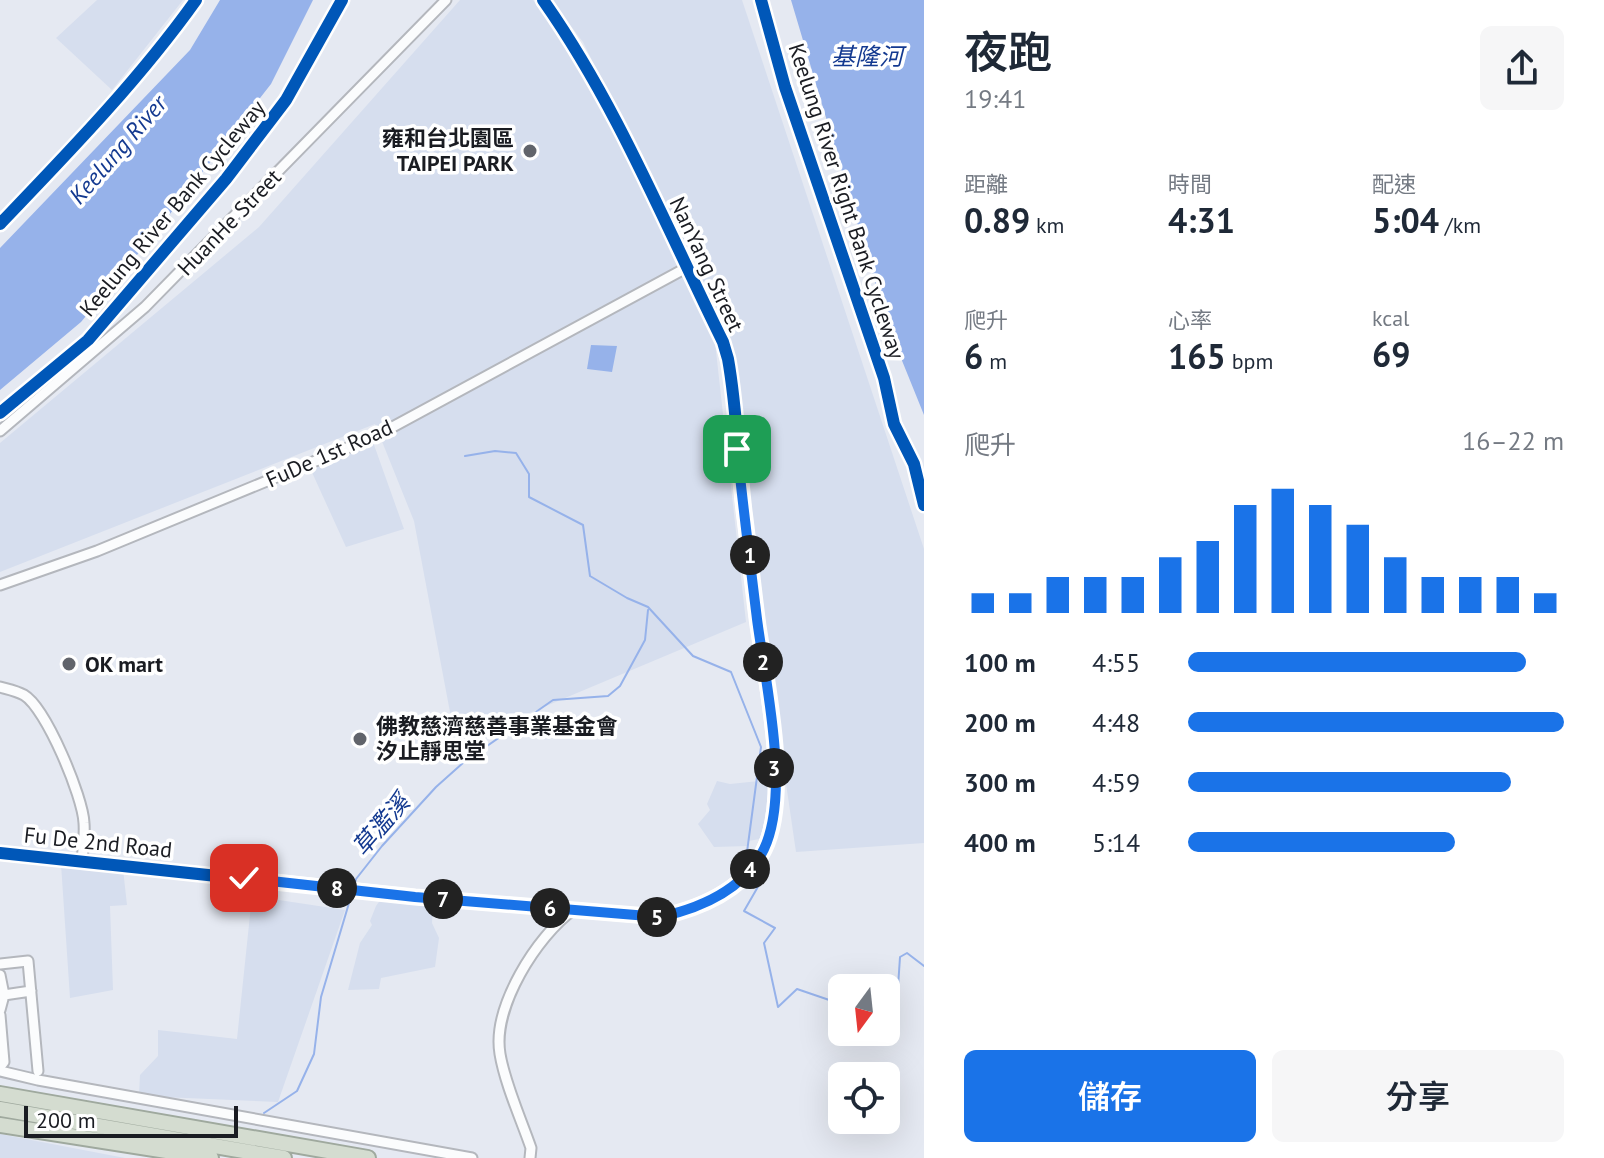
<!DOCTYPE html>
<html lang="zh-TW">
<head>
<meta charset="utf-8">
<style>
	:root { --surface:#fff; --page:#f6f6f7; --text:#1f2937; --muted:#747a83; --accent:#1a73e8 }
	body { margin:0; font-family:"PT Sans","Noto Sans TC",sans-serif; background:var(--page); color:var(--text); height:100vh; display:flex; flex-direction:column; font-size:30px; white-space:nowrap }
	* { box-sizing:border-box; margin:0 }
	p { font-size:26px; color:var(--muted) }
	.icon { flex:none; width:44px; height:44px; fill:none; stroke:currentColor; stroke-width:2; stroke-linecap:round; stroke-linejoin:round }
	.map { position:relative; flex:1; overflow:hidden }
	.panel { display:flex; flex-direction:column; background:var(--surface); width:680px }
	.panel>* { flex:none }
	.needle { width:52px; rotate:195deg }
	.controls { position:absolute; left:828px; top:974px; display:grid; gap:16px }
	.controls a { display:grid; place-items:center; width:72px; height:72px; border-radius:12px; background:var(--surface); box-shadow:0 8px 32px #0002; font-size:40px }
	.scale { position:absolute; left:24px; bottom:20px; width:214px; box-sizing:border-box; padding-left:8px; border:4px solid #1a1c22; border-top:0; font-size:22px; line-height:28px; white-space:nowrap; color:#1a1c22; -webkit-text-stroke:6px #fff; paint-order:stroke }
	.pin { position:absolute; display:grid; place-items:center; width:68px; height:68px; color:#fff; margin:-34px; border-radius:16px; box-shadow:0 4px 12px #0006 }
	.km { position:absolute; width:40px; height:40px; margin:-20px; border-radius:50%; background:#222; color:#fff; font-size:22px; line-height:40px; text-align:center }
	.round { display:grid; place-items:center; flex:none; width:84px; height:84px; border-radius:12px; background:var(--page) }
	.headline { display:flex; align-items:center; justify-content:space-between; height:136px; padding:0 40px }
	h1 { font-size:44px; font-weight:600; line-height:60px }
	.figures { display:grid; grid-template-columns:repeat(3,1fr); gap:12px; height:136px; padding:8px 40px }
	.figures div { display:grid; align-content:center }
	.figures b { font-size:34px; font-weight:600 }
	.figures small { font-size:22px; font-weight:400 }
	.figures p { font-size:22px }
	.chart { height:224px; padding:16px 40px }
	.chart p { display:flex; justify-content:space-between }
	.chart svg { width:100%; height:144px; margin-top:8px; stroke:var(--accent); stroke-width:6 }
	.cta { display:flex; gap:16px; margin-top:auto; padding:16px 40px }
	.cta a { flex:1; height:92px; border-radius:12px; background:var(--accent); color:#fff; font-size:32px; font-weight:600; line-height:92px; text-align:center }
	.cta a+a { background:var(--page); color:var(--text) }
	ul { padding:0 40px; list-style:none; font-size:26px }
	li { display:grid; grid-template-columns:128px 96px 1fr; align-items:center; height:60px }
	li i { height:20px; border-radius:10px; background:var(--accent) }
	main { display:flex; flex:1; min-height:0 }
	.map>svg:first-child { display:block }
</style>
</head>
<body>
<main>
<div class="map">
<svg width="924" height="1158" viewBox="0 0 924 1158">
	<rect width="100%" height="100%" fill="#e5e9f2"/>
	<path fill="#d6deee" d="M97 0H183L112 90 56 38Z
		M460 0H533L577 57 691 286 715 342 746 622 456 744 414 521 375 424 0 572V443L259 227Z
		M551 0H742L924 549V843L796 852 762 619 733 348 583 42Z
		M373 442 404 529 346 547 310 468Z
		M769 780 768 811 760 839 748 841V846L714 847 698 824 710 810 707 804 717 781 730 784Z
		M61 864 123 869 127 905 110 906 113 990 70 998Z
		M252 896 345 910 278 1102 139 1096 140 1075 158 1056V1030L237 1039Z
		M381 899 433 905 432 923 439 938 435 967 381 978 379 989 348 990 360 943 372 925 370 921 376 906Z
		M0 1134 125 1158H0Z"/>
	<path fill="#96b2ea" d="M220 0H313L271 84 152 237 81 322 0 390V248L190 50Z
		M791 0H924V415L888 326Z
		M591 345 617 346 612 372 587 369Z"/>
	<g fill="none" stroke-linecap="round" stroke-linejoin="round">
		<path stroke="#96b2ea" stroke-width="2" d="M465 456 495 451 516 453 529 474V497L583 525 590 576 627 598 648 607 693 656 731 672 761 747 747 852 753 858
			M761 865 767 871 744 911 775 928 764 943 778 1007 797 989 838 1003 843 975 859 978 865 988
			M354 887 356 879 382 846 436 787 464 762 553 700 608 696 620 686 645 640 648 610
			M886 989 898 987 900 957 907 953 924 966
			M264 1113 297 1091 314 1054 321 997 352 893"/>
		<g stroke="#b4b7bd" stroke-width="13">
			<path id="minor" d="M0 431 145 307 446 0
				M0 585 97 551 376 436 686 268
				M0 687C7 689 17 691 24 695 46 708 83 797 84 823 85 835 83 848 82 860
				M0 853 415 897 660 917C701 908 744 890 764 850 791 796 767 685 758 626 753 588 749 549 744 511 738 460 737 409 728 359L723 342C666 227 617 105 543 0
				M0 964 28 961 38 1071
				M0 975 4 995
				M0 1010 4 995 31 991
				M0 1015 4 1062 0 1067
				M0 1071 38 1080 472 1158
				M530 1158 531 1148C521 1119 505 1084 500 1054 492 1007 537 936 573 910"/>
		</g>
		<g stroke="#9fa99e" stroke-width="18">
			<path id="highway" d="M0 1094 368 1158
				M0 1109 284 1158
				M0 1125 211 1158"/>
		</g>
		<use href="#minor" stroke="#fbfcfd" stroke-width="9"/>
		<use href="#highway" stroke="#d4dcd0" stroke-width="14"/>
		<g stroke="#fff" stroke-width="17">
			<path id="cycleway" d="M761 0 785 87 884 378 894 424 914 464 924 505
				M0 224C68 153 139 80 196 0
				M0 413 88 340 226 179 286 100 342 0
				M0 853 415 897 660 917C701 908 744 890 764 850 791 796 767 685 758 626 753 588 749 549 744 511 738 460 737 409 728 359L723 342C666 227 617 105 543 0"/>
		</g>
		<use href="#cycleway" stroke="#0057b8" stroke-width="12"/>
	</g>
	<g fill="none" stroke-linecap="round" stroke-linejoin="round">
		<g stroke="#fff" stroke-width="16">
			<path id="route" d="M244 878 415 897 660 917C701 908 744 890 764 849 791 792 765 681 757 619 750 562 743 506 737 449"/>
		</g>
		<use href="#route" stroke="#1a73e8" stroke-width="10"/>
	</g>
	<g fill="#61646b" stroke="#fff" stroke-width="3">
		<circle cx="530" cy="151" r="8"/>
		<circle cx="69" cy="664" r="8"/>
		<circle cx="360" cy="739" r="8"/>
	</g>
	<g text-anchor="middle" stroke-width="7" stroke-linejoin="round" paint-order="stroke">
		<g font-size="22" font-weight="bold" fill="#1a1c22" stroke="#fff" text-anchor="start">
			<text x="514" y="146" text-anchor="end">雍和台北園區<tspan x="514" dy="25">TAIPEI PARK</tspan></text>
			<text x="85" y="672">OK mart</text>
			<text x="376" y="734">佛教慈濟慈善事業基金會<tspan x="376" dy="25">汐止靜思堂</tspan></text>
		</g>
		<g font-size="22" fill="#1a1c22" stroke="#fff">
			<text transform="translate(847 201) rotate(72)" y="8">Keelung River Right Bank Cycleway</text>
			<text transform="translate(172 208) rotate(-50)" y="8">Keelung River Bank Cycleway</text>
			<text transform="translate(229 222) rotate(-46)" y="8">HuanHe Street</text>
			<text transform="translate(707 264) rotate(65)" y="8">NanYang Street</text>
			<text transform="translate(329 453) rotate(-24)" y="8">FuDe 1st Road</text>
			<text transform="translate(98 842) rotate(6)" y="8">Fu De 2nd Road</text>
		</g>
		<g font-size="24" font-style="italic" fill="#133990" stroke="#fff">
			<text x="867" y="65">基隆河</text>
			<text transform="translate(118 150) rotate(-49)" y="8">Keelung River</text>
			<text transform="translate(381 825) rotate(-49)" y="8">草濫溪</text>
		</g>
	</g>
</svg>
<div class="controls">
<a><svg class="needle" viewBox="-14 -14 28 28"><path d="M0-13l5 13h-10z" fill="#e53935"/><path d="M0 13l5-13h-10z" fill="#747a83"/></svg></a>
<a><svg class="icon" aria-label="locate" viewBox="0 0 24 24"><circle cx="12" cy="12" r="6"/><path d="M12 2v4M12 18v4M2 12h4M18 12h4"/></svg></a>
</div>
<div class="scale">200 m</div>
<div class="pin" style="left:737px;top:449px;background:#1e9e55"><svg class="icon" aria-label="arrive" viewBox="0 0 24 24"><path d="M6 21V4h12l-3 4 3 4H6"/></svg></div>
<div class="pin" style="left:244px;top:878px;background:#d93025"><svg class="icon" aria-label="check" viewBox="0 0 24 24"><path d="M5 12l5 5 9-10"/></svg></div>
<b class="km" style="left:750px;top:555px">1</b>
<b class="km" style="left:763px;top:662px">2</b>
<b class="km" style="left:774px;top:768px">3</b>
<b class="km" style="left:750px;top:869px">4</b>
<b class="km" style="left:657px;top:917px">5</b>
<b class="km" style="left:550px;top:908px">6</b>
<b class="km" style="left:443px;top:899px">7</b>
<b class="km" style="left:337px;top:888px">8</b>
</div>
<section class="panel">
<div class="headline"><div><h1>夜跑</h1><p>19:41</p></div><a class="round"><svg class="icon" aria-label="share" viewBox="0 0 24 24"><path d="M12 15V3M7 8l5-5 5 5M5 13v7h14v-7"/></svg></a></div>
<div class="figures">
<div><p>距離</p><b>0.89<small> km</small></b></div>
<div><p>時間</p><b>4:31</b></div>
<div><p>配速</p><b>5:04<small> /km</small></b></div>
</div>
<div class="figures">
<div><p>爬升</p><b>6<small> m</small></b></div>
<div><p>心率</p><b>165<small> bpm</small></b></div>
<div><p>kcal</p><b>69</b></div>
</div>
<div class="chart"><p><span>爬升</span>16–22 m</p>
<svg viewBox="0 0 160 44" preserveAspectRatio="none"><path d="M5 44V38M15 44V38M25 44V33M35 44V33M45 44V33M55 44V27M65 44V22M75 44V11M85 44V6M95 44V11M105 44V17M115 44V27M125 44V33M135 44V33M145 44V33M155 44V38"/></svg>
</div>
<ul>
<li><b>100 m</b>4:55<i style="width:90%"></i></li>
<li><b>200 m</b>4:48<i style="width:100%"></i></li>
<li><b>300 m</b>4:59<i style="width:86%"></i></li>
<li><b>400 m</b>5:14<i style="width:71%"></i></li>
</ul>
<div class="cta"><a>儲存</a><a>分享</a></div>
</section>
</main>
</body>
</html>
